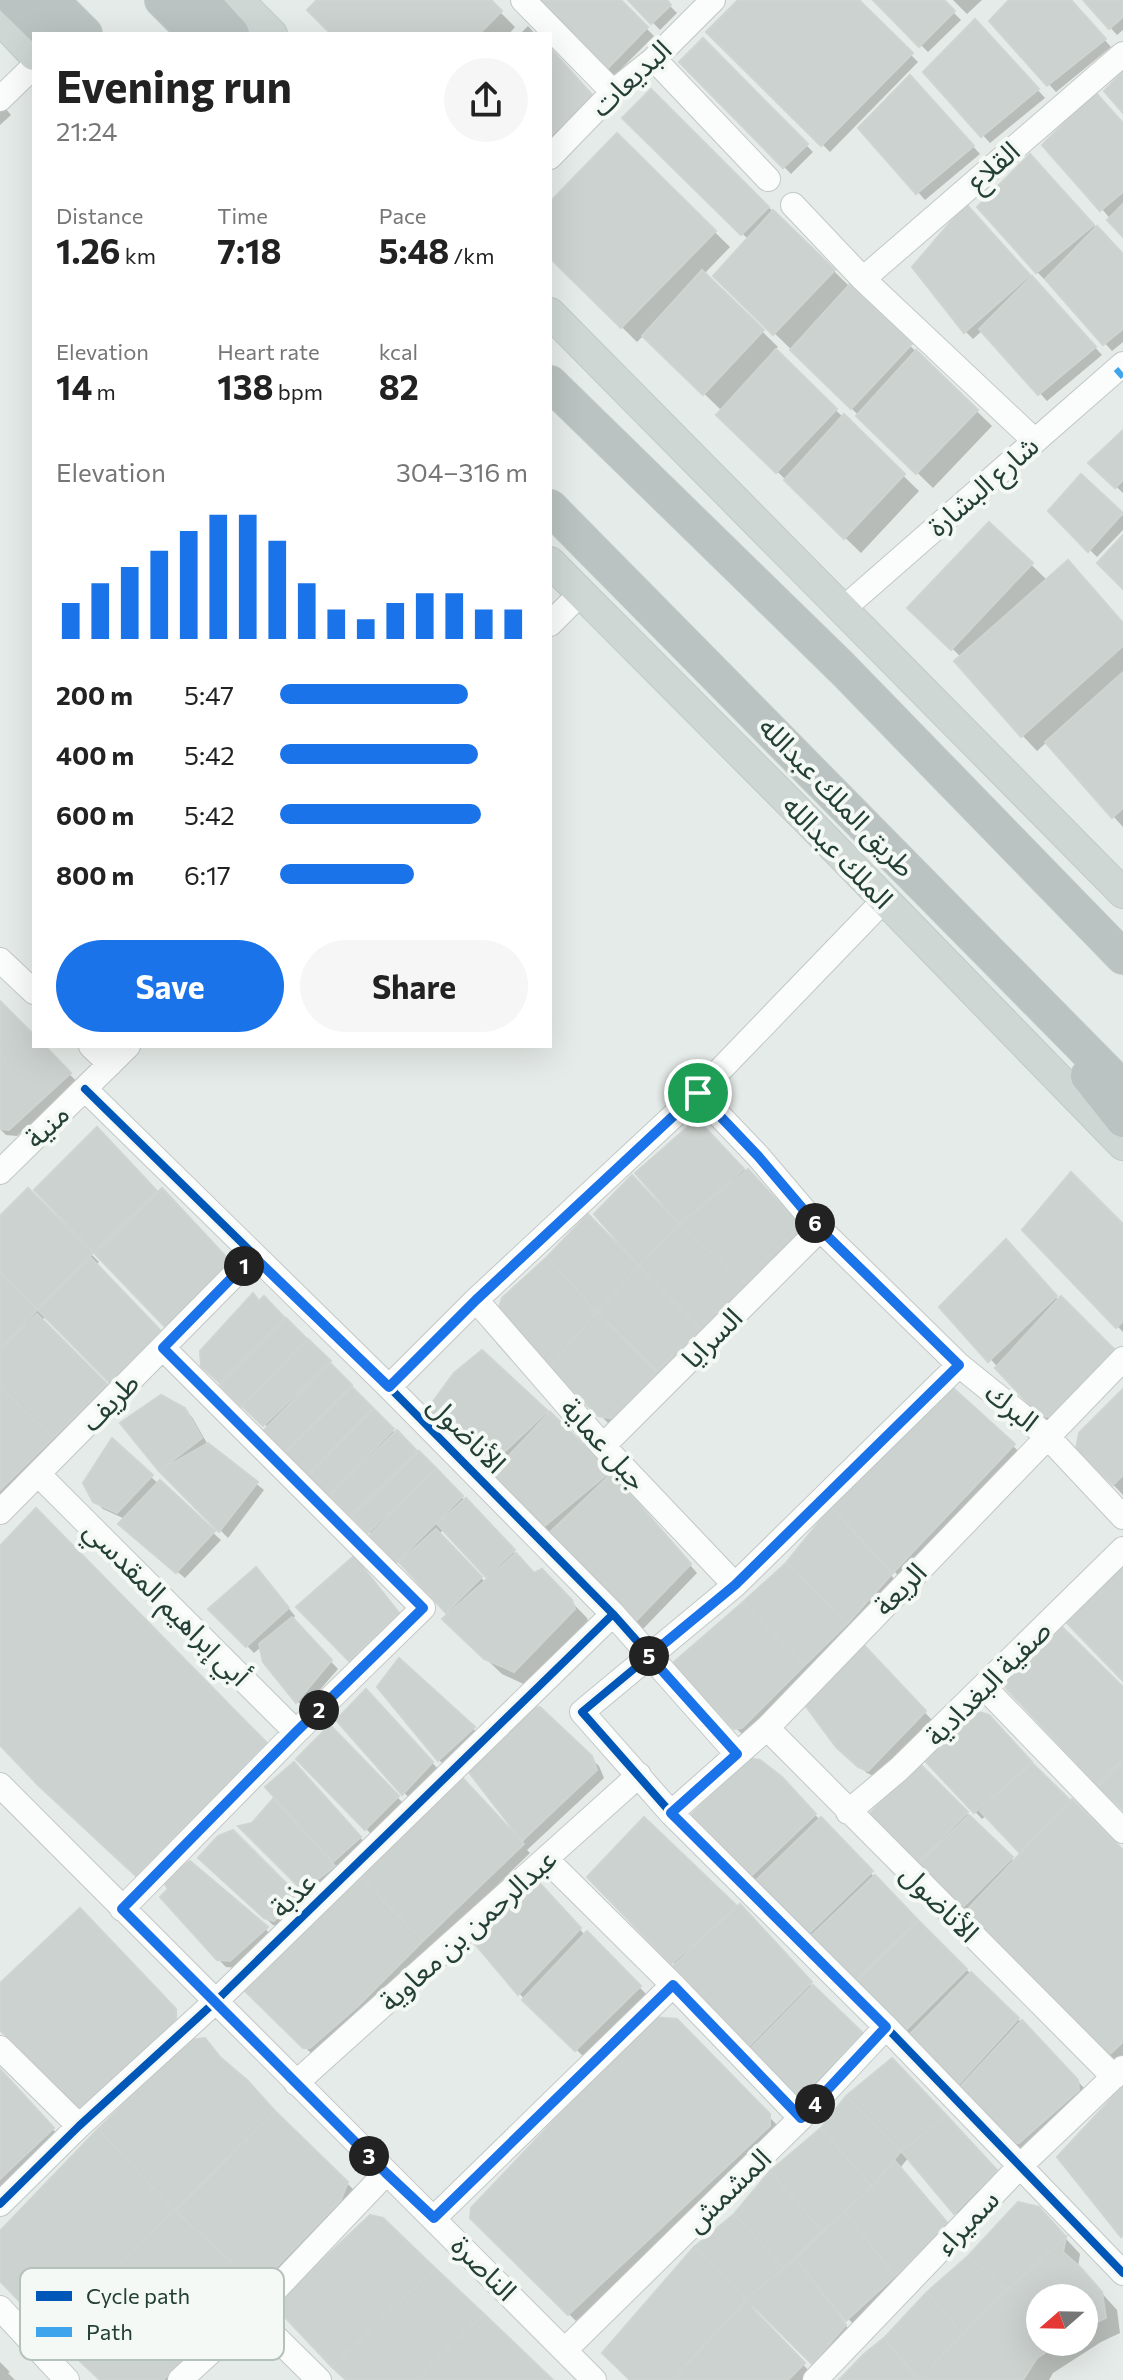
<!DOCTYPE html>
<html lang="en">
<head>
<meta charset="utf-8">
<style>
	:root { --surface:#fff; --page:#f6f6f6; --text:#222; --muted:#767676; --accent:#1a73e8 }
	body { margin:0; font-family:Commissioner,"Noto Sans Arabic",sans-serif; background:var(--page); color:var(--text); height:100vh; display:flex; flex-direction:column; font-size:30px; white-space:nowrap }
	* { box-sizing:border-box; margin:0 }
	p { font-size:26px; color:var(--muted) }
	.icon { flex:none; width:44px; height:44px; fill:none; stroke:currentColor; stroke-width:2; stroke-linecap:round; stroke-linejoin:round }
	.map { position:relative; flex:1; overflow:hidden }
	.panel { position:absolute; left:32px; top:32px; width:520px; height:1016px; display:flex; flex-direction:column; background:var(--surface); border-radius:0px; box-shadow:0 8px 32px #0002 }
	.panel>* { flex:none }
	.needle { width:52px; rotate:250deg }
	.tools { position:absolute; left:1026px; top:2284px; display:grid; gap:16px }
	.tools a { display:grid; place-items:center; width:72px; height:72px; border-radius:50%; background:var(--surface); box-shadow:0 8px 32px #0002; font-size:40px }
	.pin { position:absolute; display:grid; place-items:center; width:68px; height:68px; color:#fff; margin:-34px; border:4px solid #fff; border-radius:50%; box-shadow:0 2px 8px #0007 }
	.km { position:absolute; width:40px; height:40px; margin:-20px; border-radius:50%; background:#222; color:#fff; font-size:22px; line-height:40px; text-align:center }
	.round { display:grid; place-items:center; flex:none; width:84px; height:84px; border-radius:42px; background:var(--page) }
	.head { display:flex; align-items:center; justify-content:space-between; height:136px; padding:0 24px }
	h1 { font-size:44px; font-weight:700; line-height:60px }
	.figures { display:grid; grid-template-columns:repeat(3,1fr); gap:12px; height:136px; padding:8px 24px }
	.figures div { display:grid; align-content:center }
	.figures b { font-size:34px; font-weight:700 }
	.figures small { font-size:22px; font-weight:400 }
	.figures p { font-size:22px }
	.chart { height:224px; padding:16px 24px }
	.chart p { display:flex; justify-content:space-between }
	.chart svg { width:100%; height:144px; margin-top:8px; stroke:var(--accent); stroke-width:6 }
	.cta { display:flex; gap:16px; margin-top:auto; padding:16px 24px }
	.cta a { flex:1; height:92px; border-radius:48px; background:var(--accent); color:#fff; font-size:32px; font-weight:700; line-height:92px; text-align:center }
	.cta a+a { background:var(--page); color:var(--text) }
	ul { padding:0 24px; list-style:none; font-size:26px }
	li { display:grid; grid-template-columns:128px 96px 1fr; align-items:center; height:60px }
	li i { height:20px; border-radius:10px; background:var(--accent) }
	.map>svg:first-child { display:block }
</style>
</head>
<body>
<div class="map">
<svg width="1123" height="2380" viewBox="0 0 1123 2380">
	<rect width="100%" height="100%" fill="#e5ebe8"/>
	<path fill="#0003" fill-rule="evenodd" d="M320 0H488L515 27 509 34H334Z
		M618 0 654 36 612 78 537 3Z
		M631 0H664L677 13 660 30Z
		M741 0H856L918 62 830 152 709 32Z
		M876 0H941L961 20 928 52Z
		M953 0H982L967 14Z
		M1012 0H1069L1111 47 1056 92 992 21Z
		M1086 0H1123V30L1117 35Z
		M528 26 535 34H520Z
		M983 29 1045 98 990 143 926 72Z
		M703 41 813 152 791 174 682 62Z
		M550 49 608 114 550 165Z
		M917 85 980 154 925 200 918 192Z
		M651 92 992 426 933 488 716 276 749 240 625 118Z
		M0 102 11 115 0 125Z
		M1123 125V234L1102 209Z
		M617 136 730 247 704 274 778 347 774 350 919 491 861 553 719 415 722 411 644 335 637 342 550 256V204Z
		M1037 164 1123 256V342L1112 351 1046 278 1044 279 1037 272Z
		M973 214 1102 355 1047 401 983 330 973 339 966 332 915 267Z
		M1123 432V493L1091 463Z
		M1082 477 1123 516V530L1097 557 1051 511Z
		M989 524 1047 580 1123 623V827L1047 742 1037 751 1022 735 961 657 910 608Z
		M0 1004 34 1038V1046H42L77 1082 17 1136 6 1135 0 1129Z
		M697 1121 810 1238 622 1425 608 1423 500 1312 632 1260 677 1220Z
		M97 1129 159 1195 169 1198 236 1270 176 1335 37 1190Z
		M28 1191 99 1262 95 1266 166 1340 119 1389 46 1316 41 1321 112 1392 0 1504V1219Z
		M1123 1227V1332L1024 1230Z
		M1013 1249 1059 1301 1061 1299 1119 1358 1049 1422 942 1307Z
		M264 1299 337 1370 335 1371 396 1434 473 1508 535 1575 557 1587 587 1618 589 1625 530 1687 502 1674 460 1634 450 1614 406 1567 404 1568 359 1521 337 1500 336 1502 267 1430 269 1428 203 1365ZM444 1529 490 1579 486 1583 439 1534Z
		M482 1353 616 1479 697 1573 642 1630 427 1414Z
		M952 1390 1029 1461 909 1587 848 1522 845 1525 898 1583 743 1735 677 1671 788 1564 832 1509Z
		M1123 1392V1495L1078 1448Z
		M184 1409 192 1417 208 1445 264 1490 228 1538 161 1470 123 1423Z
		M151 1477 221 1540 185 1578 128 1531 125 1519 103 1509 95 1501Z
		M36 1511 273 1751 145 1882 48 1792 0 1742V1548Z
		M361 1566 405 1622 358 1667 299 1607Z
		M263 1577 295 1616 292 1620 338 1669 304 1708 297 1701 262 1646 254 1653 211 1609Z
		M861 1645 932 1720 876 1777 867 1773 838 1745Z
		M399 1661 481 1736 446 1767 439 1760Z
		M1006 1685 1123 1690V1808L1102 1787Z
		M366 1692 439 1770 411 1800 338 1720Z
		M539 1709 599 1766 604 1778 527 1850 530 1853 364 2014 312 2054 247 1990 524 1841 471 1771Z
		M997 1725 1038 1771 1123 1853V2056L1119 2059 1109 2062 874 1825 920 1767 1015 1862 1023 1853 987 1815 982 1819 927 1761Z
		M330 1728 405 1805 373 1836 298 1759Z
		M301 1772 367 1845 312 1897 242 1827 310 1839 312 1836Z
		M781 1779 919 1924 1022 2023 1085 2089 1027 2149 1018 2150 962 2088 912 2038 813 1944 694 1816Z
		M644 1820 738 1909 748 1914 817 1992 869 2041 807 2103 752 2049 673 1962Z
		M232 1832 304 1903 282 1927 273 1925 208 1865Z
		M190 1863 273 1936 238 1968 226 1967 218 1959Z
		M534 1880 585 1935 587 1934 647 1995 584 2057 525 2000 473 1938Z
		M676 2021 776 2124V2134L576 2321 472 2218Z
		M891 2061 1003 2179 962 2220 909 2157 900 2168 956 2234 855 2326 830 2299 828 2301 852 2334 820 2370 754 2305 750 2309 810 2372 802 2380H633L735 2216ZM807 2242 809 2244 798 2260 784 2270 783 2269Z
		M224 2063 255 2091 281 2119 355 2191 177 2380H103L0 2279V2234ZM204 2178 206 2180 175 2214 171 2210Z
		M0 2072 60 2137 0 2193Z
		M1046 2217 1080 2254 1078 2267 1117 2310 1120 2333 1101 2342 1053 2373 1049 2380H842L885 2340 928 2293ZM1040 2298H1084V2342H1040Z
		M0 2362 10 2372 8 2373 15 2380H0Z"/>
	<path fill="#ccd2cf" stroke="#ced4d1" stroke-width="2" d="M317 0H491L502 11 479 34H331L307 10Z
		M536 0H621L648 27 604 72Z
		M628 0H667L671 5 651 24Z
		M738 0H859L913 53 821 146 706 32Z
		M873 0H944L955 11 919 47Z
		M1009 0H1071L1106 39 1047 86 989 21Z
		M1083 0H1123V17L1109 29Z
		M975 19 1039 89 981 137 923 72Z
		M703 38 808 144 783 168 679 62Z
		M550 48 594 97 550 136Z
		M1123 72V113L1104 91Z
		M910 75 974 146 916 194 858 128Z
		M651 89 769 207 741 235 622 118Z
		M1095 92 1123 123V192L1100 211 1042 145Z
		M617 133 716 231 621 328 550 258V202Z
		M1030 154 1094 225 1036 273 977 207Z
		M966 204 1030 275 964 333 912 267Z
		M1123 204V237L1107 220Z
		M773 210 835 270 773 335 713 276Z
		M1097 226 1123 254V329L1103 345 1045 279Z
		M702 270 764 330 703 395 642 336Z
		M1032 276 1096 347 1038 395 979 329Z
		M850 284 912 344 851 409 790 350Z
		M776 349 837 409 776 473 716 415Z
		M916 350 978 410 916 474 856 416Z
		M844 414 905 474 844 539 784 480Z
		M1123 430V480L1115 488 1088 463Z
		M1081 474 1123 513 1088 552 1048 511Z
		M989 522 1033 563 951 650 907 608Z
		M1123 535V589L1097 563Z
		M1068 560 1123 623V646L1021 737 954 661Z
		M1123 672V808L1112 818 1045 742Z
		M0 1001 34 1035V1046H45L71 1073 9 1130 0 1129Z
		M697 1119 744 1169 680 1224 635 1173Z
		M97 1127 157 1191 94 1252 34 1190Z
		M748 1169 804 1229 747 1284 679 1225Z
		M1071 1172 1123 1224V1321L1116 1328 1022 1230Z
		M632 1175 679 1225 639 1266 594 1214Z
		M28 1188 93 1253 37 1309 0 1272V1216Z
		M162 1188 230 1261 167 1329 95 1254Z
		M588 1214 639 1266 597 1312 547 1257Z
		M679 1225 747 1284 701 1329 639 1266Z
		M1006 1239 1057 1296 988 1362 939 1307Z
		M547 1257 597 1312 549 1367 497 1313 502 1298Z
		M91 1258 161 1331 110 1383 38 1310Z
		M639 1266 701 1329 658 1371 597 1312Z
		M0 1273 37 1310 0 1348Z
		M253 1293 259 1301 264 1296 285 1318 220 1383 201 1366 200 1351Z
		M1061 1296 1114 1349 1055 1418 1039 1415 995 1368Z
		M597 1312 657 1372 614 1419 598 1416 549 1367Z
		M37 1314 107 1384 53 1438 0 1387V1349Z
		M286 1318 307 1339 241 1406 220 1385Z
		M308 1339 331 1361 263 1426 242 1406Z
		M482 1350 548 1411 483 1472 424 1414 454 1373Z
		M330 1363 352 1385 285 1452 264 1430Z
		M0 1387 53 1438 0 1490Z
		M352 1387 373 1408 307 1475 285 1453Z
		M952 1387 1015 1444 893 1573 831 1507Z
		M1123 1389V1475L1113 1485 1076 1449 1079 1433Z
		M161 1395 185 1408 202 1438 159 1471 120 1423Z
		M374 1409 394 1429 328 1496 308 1476Z
		M550 1412 611 1471 541 1529 490 1475Z
		M397 1430 417 1451 350 1516 330 1496Z
		M112 1438 153 1475 117 1513 93 1502 83 1483Z
		M208 1443 258 1482 219 1532 159 1471Z
		M419 1451 436 1468 368 1533 352 1517Z
		M436 1468 463 1496 396 1563 369 1536Z
		M612 1473 691 1564 633 1624 548 1534Z
		M160 1480 215 1531 176 1573 118 1524Z
		M466 1498 515 1550 486 1577 437 1524Z
		M831 1507 892 1574 848 1623 786 1563Z
		M36 1508 267 1743 136 1876 38 1785 0 1745V1546Z
		M436 1529 482 1577 446 1613 399 1562Z
		M516 1553 534 1573 542 1569 572 1600 575 1609 514 1672 484 1659 442 1619Z
		M354 1556 399 1613 349 1661 296 1607Z
		M1123 1562V1681L1064 1620Z
		M786 1563 848 1623 805 1665 743 1602Z
		M256 1567 289 1608 246 1647 208 1609Z
		M743 1602 805 1665 742 1728 734 1729 675 1672 674 1662Z
		M292 1617 332 1660 296 1703 263 1662 259 1644Z
		M1059 1624 1123 1687V1758L1097 1785 1003 1685Z
		M861 1642 926 1711 868 1771 858 1767 836 1747 805 1705Z
		M399 1658 475 1727 438 1761 377 1687Z
		M366 1689 433 1762 402 1795 336 1720Z
		M540 1707 592 1756 597 1770 522 1841 468 1771 527 1709Z
		M976 1711 989 1715 1032 1762 974 1813 925 1761 963 1720Z
		M330 1725 399 1796 365 1830 296 1759Z
		M747 1758 760 1760 782 1777 816 1814 749 1878 691 1815Z
		M1123 1761V1810L1098 1787Z
		M294 1762 361 1837 333 1862 265 1787Z
		M1032 1763 1070 1800 1019 1852 980 1811Z
		M920 1764 968 1812 914 1867 872 1826 871 1812Z
		M458 1773 524 1844 423 1941 361 1878 446 1781Z
		M273 1799 335 1866 303 1891 238 1826 252 1823Z
		M1072 1799 1123 1850V2042L1111 2053 1100 2056 962 1915Z
		M969 1815 1013 1857 958 1912 916 1867Z
		M644 1817 737 1906 671 1964 587 1877Z
		M821 1817 873 1871 804 1938 752 1884Z
		M233 1830 298 1895 274 1921 264 1918 198 1858 218 1836Z
		M190 1861 268 1927 230 1961 217 1960 160 1897 168 1889 163 1881Z
		M875 1875 918 1920 852 1983 809 1938Z
		M534 1877 581 1928 518 1995 470 1938Z
		M361 1878 423 1941 357 2007 310 2048H303L245 1991 248 1982Z
		M740 1904 812 1982 748 2047 673 1966Z
		M80 1908 176 2009V2024L81 2112 0 2030V1983Z
		M919 1921 967 1969 903 2033 854 1984Z
		M587 1931 641 1986 575 2051 522 2000Z
		M971 1972 1019 2018 957 2086 908 2036Z
		M813 1985 863 2033 799 2098 750 2049Z
		M652 2017 677 2019 770 2114V2126L568 2315 470 2218 471 2208Z
		M1022 2020 1078 2080 1079 2090 1019 2143H1009L959 2088Z
		M205 2038 220 2057 248 2081 275 2111 174 2210 98 2129 189 2040Z
		M892 2058 947 2116 901 2151 846 2096Z
		M0 2069 54 2128 0 2179Z
		M1123 2086V2235L1121 2237 1057 2157Z
		M846 2096 901 2151 872 2187 821 2128Z
		M275 2111 348 2182 341 2200 258 2286 176 2211Z
		M947 2116 997 2170 954 2214 901 2151Z
		M821 2128 872 2187 822 2231 770 2171Z
		M98 2129 174 2210 49 2332 0 2281V2231Z
		M895 2161 950 2226 895 2276 844 2211 872 2187Z
		M770 2171 822 2231 784 2268 734 2214Z
		M1018 2202 1039 2207 1066 2237 1007 2290 968 2256Z
		M174 2210 258 2286 163 2380H100L49 2332Z
		M844 2211 895 2276 846 2321 796 2259Z
		M734 2214 784 2268 746 2299 694 2247Z
		M370 2215 383 2218 435 2268 332 2367 280 2312 282 2304 287 2293Z
		M1066 2237 1063 2252 1080 2267 1102 2292 1106 2318 1084 2328V2298H1040V2342H1062L1037 2358 1023 2380H918L1007 2290Z
		M694 2247 746 2299 672 2380H630L602 2353Z
		M968 2256 1007 2290 963 2334 927 2292Z
		M796 2259 846 2325 812 2364 746 2299Z
		M435 2268 484 2314 415 2380H346L332 2367Z
		M927 2292 963 2334 919 2379 884 2338Z
		M746 2302 805 2363 788 2380H672Z
		M484 2314 553 2380H415Z
		M884 2338 918 2380H839L864 2354Z"/>
	<g fill="none" stroke-linecap="round" stroke-linejoin="round">
		<g stroke="#c2c8c5" stroke-width="26">
			<path id="minor" d="M523 0 613 92
				M654 59 768 179
				M0 99 34 66
				M550 157 613 92 654 59 713 0
				M793 205 863 279
				M1035 441 863 279 1123 54
				M843 609 1123 364
				M550 624 581 593
				M0 960 34 992
				M91 1046 110 1064
				M85 1089 389 1387 613 1614 737 1754
				M698 1093 758 1156 820 1229 959 1365 1047 1436 1123 1517
				M0 1172 128 1046
				M476 1300 603 1446 735 1585
				M959 1365 735 1585 582 1712 671 1813 886 2027 1123 2273
				M389 1387 476 1300 698 1093 884 900
				M603 1446 820 1229
				M38 1474 296 1732
				M0 1512 253 1256
				M984 1687 1123 1831
				M767 1728 1114 2077
				M0 1785 594 2380
				M848 1812 899 1769 1123 1549
				M671 1813 767 1728 1123 1359
				M547 1860 673 1985 801 2118
				M122 1909 296 1732 423 1608 163 1348
				M0 2048 79 2126
				M296 2083 639 1775
				M0 2204 79 2126 216 2001 613 1614
				M434 2218 673 1985
				M0 2308 67 2380
				M252 2314 319 2380
				M565 2350 801 2118 886 2027
				M180 2380 252 2314 386 2173
				M815 2380 1020 2166 1123 2068"/>
		</g>
		<g stroke="#c1cac7" stroke-width="32">
			<path id="major" d="M238 0 272 34
				M0 19 34 55
				M550 313 1123 893
				M550 562 810 823 1123 1145"/>
		</g>
		<g stroke="#c1cac7" stroke-width="36">
			<path id="highway" d="M14 0 49 34
				M51 0 85 34
				M162 0 196 34
				M201 0 232 34
				M550 383 842 668 1123 957
				M550 507 1123 1088
				M1088 1076 1123 1120"/>
		</g>
		<use href="#minor" stroke="#fbfcfc" stroke-width="24"/>
		<use href="#major" stroke="#ced7d4" stroke-width="30"/>
		<use href="#highway" stroke="#bac3c1" stroke-width="34"/>
		<path stroke="#3ea4eb" stroke-width="6" stroke-dasharray="12 6" stroke-linecap="butt" d="M1116 369 1123 377"/>
		<g stroke="#f4f9f6" stroke-width="13">
			<path id="cycleway" d="M85 1089 389 1387 613 1614 737 1754
				M959 1365 735 1585 582 1712 671 1813 886 2027 1123 2273
				M0 2204 79 2126 216 2001 613 1614"/>
		</g>
		<use href="#cycleway" stroke="#0057b8" stroke-width="8"/>
	</g>
	<g fill="none" stroke-linecap="round" stroke-linejoin="round">
		<g stroke="#fff" stroke-width="16">
			<path id="route" d="M698 1093 758 1156 820 1229 959 1365 735 1585 649 1656 737 1754 671 1813 886 2027 801 2118 673 1985 434 2218 386 2173 122 1909 296 1732 423 1608 163 1348 253 1256 389 1387 476 1300Z"/>
		</g>
		<use href="#route" stroke="#1a73e8" stroke-width="10"/>
	</g>
	<g text-anchor="middle" stroke-width="8" stroke-linejoin="round" paint-order="stroke">
		<g font-size="28" fill="#233f36" stroke="#f4f9f6">
			<text transform="translate(631 78) rotate(-43)" y="10">البديعات</text>
			<text transform="translate(993 166) rotate(-41)" y="10">القلاع</text>
			<text transform="translate(983 486) rotate(-41)" y="10">شارع البشارة</text>
			<text transform="translate(837 797) rotate(46)" y="10">طريق الملك عبدالله</text>
			<text transform="translate(838 852) rotate(46)" y="10">الملك عبدالله</text>
			<text transform="translate(47 1126) rotate(-44)" y="10">منية</text>
			<text transform="translate(712 1338) rotate(-45)" y="10">السرايا</text>
			<text transform="translate(110 1402) rotate(-45)" y="10">طريف</text>
			<text transform="translate(1012 1407) rotate(39)" y="10">البرك</text>
			<text transform="translate(467 1434) rotate(45)" y="10">الأناضول</text>
			<text transform="translate(604 1444) rotate(48)" y="10">جبل عماية</text>
			<text transform="translate(900 1589) rotate(-46)" y="10">الريعة</text>
			<text transform="translate(167 1603) rotate(45)" y="10">أبي إبراهيم المقدسي</text>
			<text transform="translate(988 1683) rotate(-45)" y="10">صفية البغدادية</text>
			<text transform="translate(293 1895) rotate(-44)" y="10">عذبة</text>
			<text transform="translate(940 1903) rotate(45)" y="10">الأناضول</text>
			<text transform="translate(468 1930) rotate(-42)" y="10">عبدالرحمن بن معاوية</text>
			<text transform="translate(728 2190) rotate(-44)" y="10">المشمش</text>
			<text transform="translate(967 2222) rotate(-46)" y="10">سميراء</text>
			<text transform="translate(484 2268) rotate(45)" y="10">الناصرة</text>
		</g>
	</g>
	<rect x="20" y="2268" width="264" height="92" rx="12" fill="#f4f9f6" stroke="#b5c1bc" stroke-width="2"/>
	<rect x="36" y="2291" width="36" height="10" fill="#0057b8"/>
	<rect x="36" y="2327" width="36" height="10" fill="#3ea4eb"/>
	<g font-size="22" fill="#233f36">
		<text x="86" y="2304">Cycle path</text>
		<text x="86" y="2340">Path</text>
	</g>
</svg>
<div class="tools">
<a><svg class="needle" viewBox="-14 -14 28 28"><path d="M0-13l5 13h-10z" fill="#e53935"/><path d="M0 13l5-13h-10z" fill="#767676"/></svg></a>
</div>
<div class="pin" style="left:698px;top:1093px;background:#1e9e55"><svg class="icon" aria-label="arrive" viewBox="0 0 24 24"><path d="M6 21V4h12l-3 4 3 4H6"/></svg></div>
<b class="km" style="left:244px;top:1266px">1</b>
<b class="km" style="left:319px;top:1710px">2</b>
<b class="km" style="left:369px;top:2156px">3</b>
<b class="km" style="left:815px;top:2104px">4</b>
<b class="km" style="left:649px;top:1656px">5</b>
<b class="km" style="left:815px;top:1223px">6</b>
<section class="panel">
<div class="head"><div><h1>Evening run</h1><p>21:24</p></div><a class="round"><svg class="icon" aria-label="share" viewBox="0 0 24 24"><path d="M12 15V3M7 8l5-5 5 5M5 13v7h14v-7"/></svg></a></div>
<div class="figures">
<div><p>Distance</p><b>1.26<small> km</small></b></div>
<div><p>Time</p><b>7:18</b></div>
<div><p>Pace</p><b>5:48<small> /km</small></b></div>
</div>
<div class="figures">
<div><p>Elevation</p><b>14<small> m</small></b></div>
<div><p>Heart rate</p><b>138<small> bpm</small></b></div>
<div><p>kcal</p><b>82</b></div>
</div>
<div class="chart"><p><span>Elevation</span>304–316 m</p>
<svg viewBox="0 0 160 44" preserveAspectRatio="none"><path d="M5 44V33M15 44V27M25 44V22M35 44V17M45 44V11M55 44V6M65 44V6M75 44V14M85 44V27M95 44V35M105 44V38M115 44V33M125 44V30M135 44V30M145 44V35M155 44V35"/></svg>
</div>
<ul>
<li><b>200 m</b>5:47<i style="width:76%"></i></li>
<li><b>400 m</b>5:42<i style="width:80%"></i></li>
<li><b>600 m</b>5:42<i style="width:81%"></i></li>
<li><b>800 m</b>6:17<i style="width:54%"></i></li>
</ul>
<div class="cta"><a>Save</a><a>Share</a></div>
</section>
</div>
</body>
</html>
